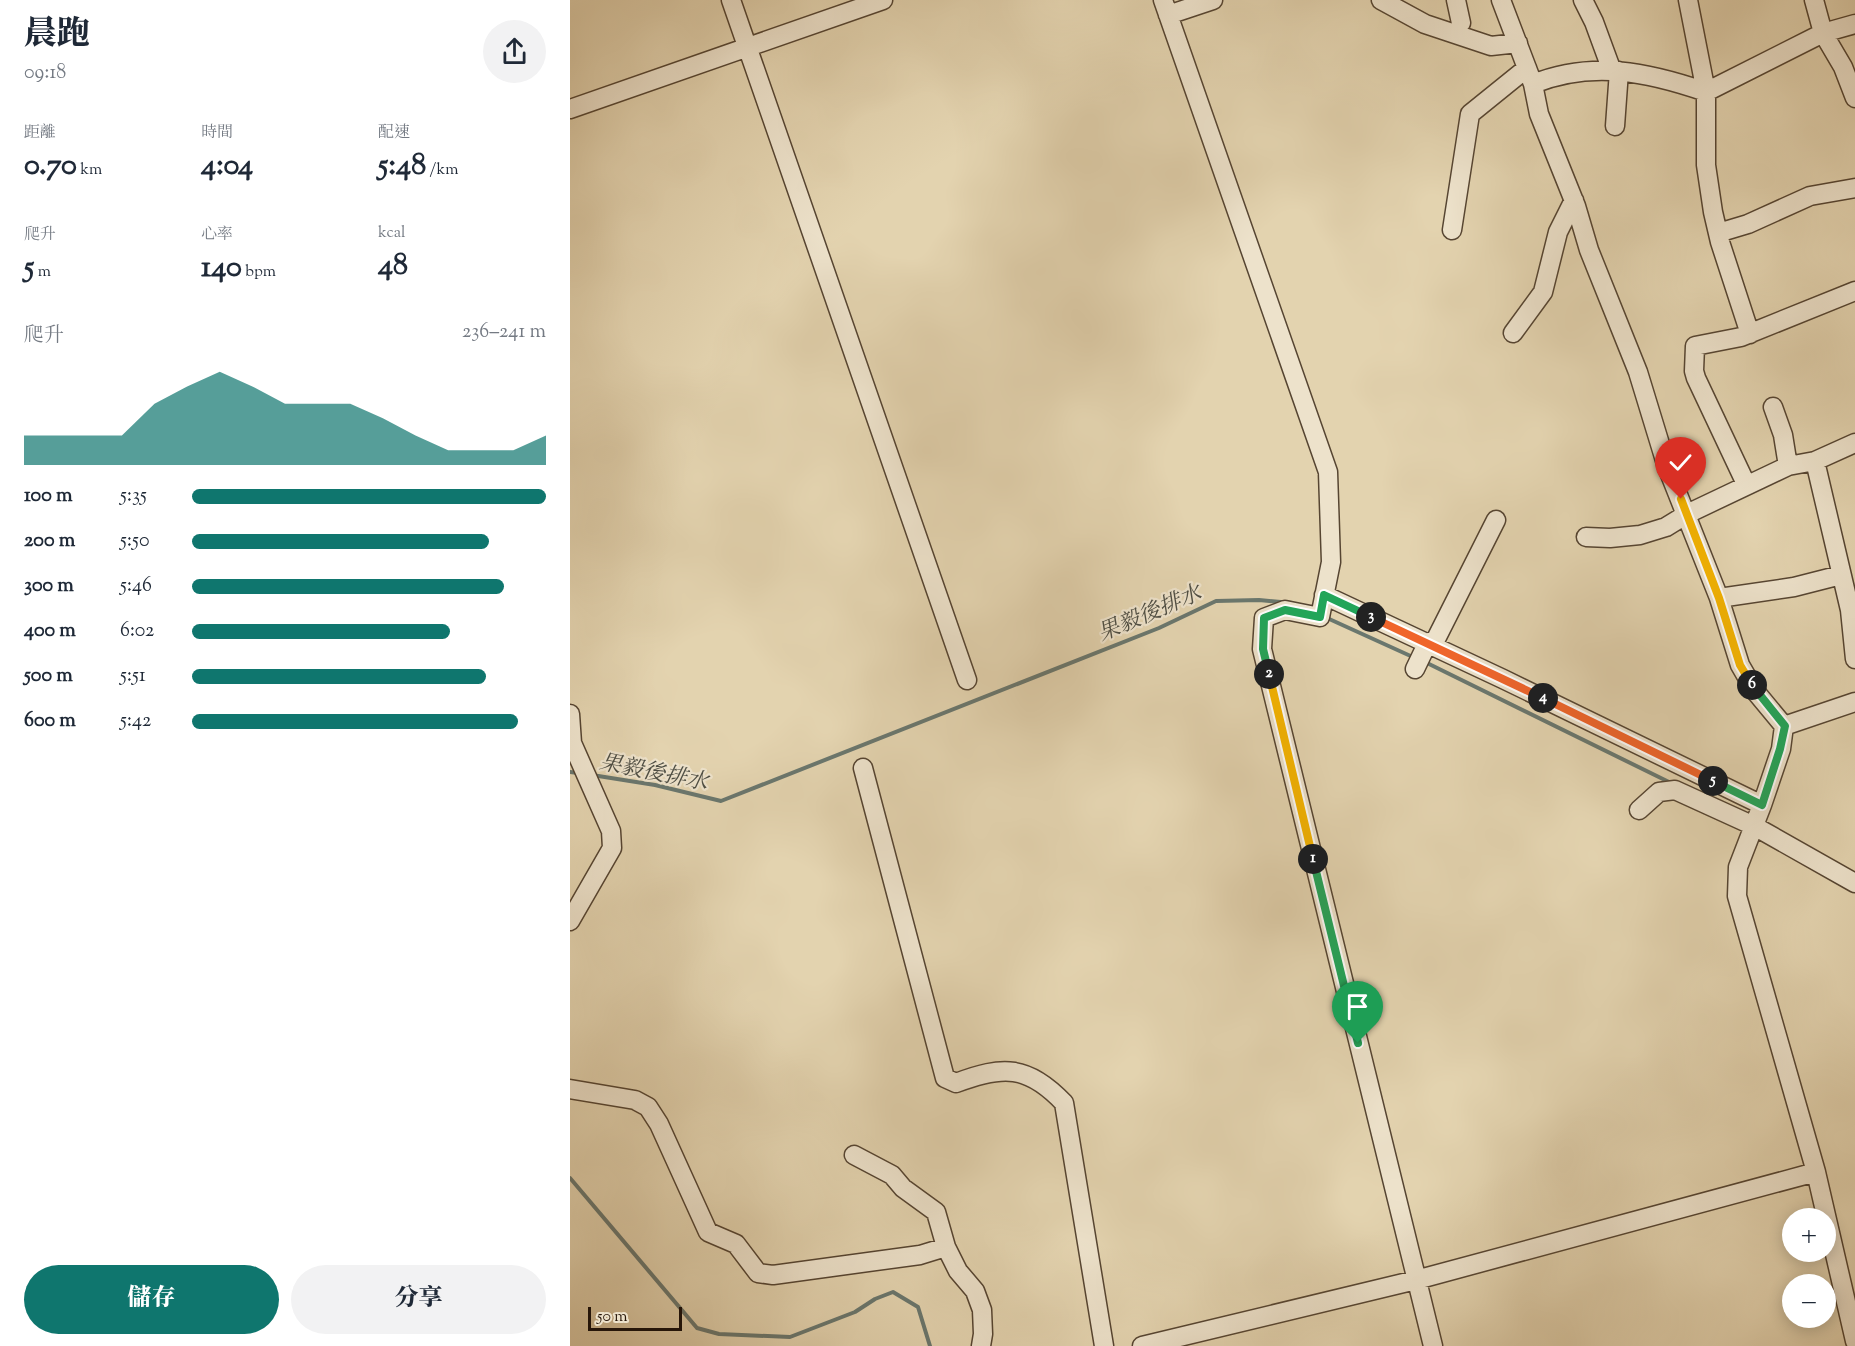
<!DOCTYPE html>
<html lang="zh-TW">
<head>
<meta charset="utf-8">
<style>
	:root { --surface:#fff; --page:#f2f2f3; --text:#1f2937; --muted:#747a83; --accent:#0f766e }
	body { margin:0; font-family:"Sorts Mill Goudy","Noto Serif TC",serif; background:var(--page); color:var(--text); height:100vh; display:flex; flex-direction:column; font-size:22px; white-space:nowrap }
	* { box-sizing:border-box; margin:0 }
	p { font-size:20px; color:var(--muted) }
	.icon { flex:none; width:33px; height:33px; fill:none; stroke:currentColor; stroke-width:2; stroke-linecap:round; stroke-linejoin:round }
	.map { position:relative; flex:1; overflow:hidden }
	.sheet { display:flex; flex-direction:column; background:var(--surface); width:570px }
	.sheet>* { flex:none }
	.controls { position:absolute; left:1212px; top:1208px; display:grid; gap:12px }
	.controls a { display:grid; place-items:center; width:54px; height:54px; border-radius:50%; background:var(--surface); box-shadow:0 3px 15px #0003; font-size:30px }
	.scale { position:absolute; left:18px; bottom:15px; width:94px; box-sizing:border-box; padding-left:6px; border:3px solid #271609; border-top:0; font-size:16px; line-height:21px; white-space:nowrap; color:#271609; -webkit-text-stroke:4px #ede2cb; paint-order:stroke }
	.pin { position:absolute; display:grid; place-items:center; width:51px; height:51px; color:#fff; margin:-62px -26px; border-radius:50% 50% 50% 0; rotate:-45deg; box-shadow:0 0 6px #0007 }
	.pin .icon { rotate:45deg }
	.km { position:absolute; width:30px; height:30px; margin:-15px; border-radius:50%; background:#222; color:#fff; font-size:16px; line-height:30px; text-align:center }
	.round { display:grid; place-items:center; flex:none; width:63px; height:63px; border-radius:32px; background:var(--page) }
	.overview { display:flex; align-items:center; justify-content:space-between; height:102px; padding:0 24px }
	h1 { font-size:33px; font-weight:800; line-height:45px }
	.stats { display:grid; grid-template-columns:repeat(3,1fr); gap:9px; height:102px; padding:6px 24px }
	.stats div { display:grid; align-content:center }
	.stats b { font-size:30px; font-weight:800 }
	.stats small { font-size:16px; font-weight:400 }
	.stats p { font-size:16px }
	.chart { height:168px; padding:12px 24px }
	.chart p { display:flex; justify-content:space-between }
	.chart svg { width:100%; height:108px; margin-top:6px; fill:var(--accent); opacity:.7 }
	.primary-button { display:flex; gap:12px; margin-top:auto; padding:12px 24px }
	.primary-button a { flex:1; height:69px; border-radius:36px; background:var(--accent); color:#fff; font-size:24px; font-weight:800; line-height:69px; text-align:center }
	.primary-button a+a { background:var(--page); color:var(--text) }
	ul { padding:0 24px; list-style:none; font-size:20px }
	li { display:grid; grid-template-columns:96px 72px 1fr; align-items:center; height:45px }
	li i { height:15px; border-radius:8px; background:var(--accent) }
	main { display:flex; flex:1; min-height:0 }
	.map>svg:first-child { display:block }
</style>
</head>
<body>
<main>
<section class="sheet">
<div class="overview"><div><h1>晨跑</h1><p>09:18</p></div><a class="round"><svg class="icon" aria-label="share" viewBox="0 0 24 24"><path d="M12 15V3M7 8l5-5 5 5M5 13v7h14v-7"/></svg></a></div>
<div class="stats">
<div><p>距離</p><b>0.70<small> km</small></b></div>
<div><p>時間</p><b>4:04</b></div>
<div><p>配速</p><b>5:48<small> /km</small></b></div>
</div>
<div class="stats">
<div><p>爬升</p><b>5<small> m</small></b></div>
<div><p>心率</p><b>140<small> bpm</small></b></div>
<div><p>kcal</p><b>48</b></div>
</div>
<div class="chart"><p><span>爬升</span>236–241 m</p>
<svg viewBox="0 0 160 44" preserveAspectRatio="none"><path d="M0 44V32L10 32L20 32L30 32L40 19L50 12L60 6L70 12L80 19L90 19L100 19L110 25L120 32L130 38L140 38L150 38L160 32V44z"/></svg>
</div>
<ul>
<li><b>100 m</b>5:35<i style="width:100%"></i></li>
<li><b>200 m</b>5:50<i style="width:84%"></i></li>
<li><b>300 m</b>5:46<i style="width:88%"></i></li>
<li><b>400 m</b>6:02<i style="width:73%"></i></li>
<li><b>500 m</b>5:51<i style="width:83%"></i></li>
<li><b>600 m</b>5:42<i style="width:92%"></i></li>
</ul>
<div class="primary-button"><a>儲存</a><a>分享</a></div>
</section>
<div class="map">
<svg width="1285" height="1346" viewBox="0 0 1285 1346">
	<rect width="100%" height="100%" fill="#e3d3af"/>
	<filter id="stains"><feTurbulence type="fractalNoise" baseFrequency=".00333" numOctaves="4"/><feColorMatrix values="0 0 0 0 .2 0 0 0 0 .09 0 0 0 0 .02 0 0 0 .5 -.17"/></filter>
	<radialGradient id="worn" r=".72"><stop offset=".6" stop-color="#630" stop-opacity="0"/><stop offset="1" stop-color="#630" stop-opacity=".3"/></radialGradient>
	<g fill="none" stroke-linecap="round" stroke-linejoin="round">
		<path stroke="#6a776e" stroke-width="4" d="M757 618 845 658
			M855 662 1101 783
			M0 772 8 773
			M22 775 85 785 151 801 589 628 646 601 689 600 722 603
			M0 1178 127 1328 149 1334 220 1337 285 1312 305 1299 323 1292 348 1307 360 1346"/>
		<g stroke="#564532" stroke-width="21">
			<path id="minor" d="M161 0 397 680
				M593 0 758 472 761 562 750 617 715 610 694 618 692 649 863 1346
				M811 0 855 24 921 46 948 43
				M886 0 891 23
				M931 0 963 84 969 114 1006 206 1019 250 1068 372 1097 467 1149 598 1170 665 1185 691 1214 726
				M1013 0 1024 22 1042 71
				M1118 0 1136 92V165L1143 212 1150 242 1180 334
				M1244 0 1253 33 1273 67 1285 98
				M598 15 643 0
				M963 84C1022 60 1078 72 1136 92L1253 33 1285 24
				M0 109 313 0
				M1045 126 1049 71
				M882 230 900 114 957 68
				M1148 233 1178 224 1240 196 1285 188
				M943 333 973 292 988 232 1004 200
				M1203 407 1213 435 1218 466
				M1245 461 1280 610 1285 659
				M1176 484 1126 378 1124 371 1125 346 1171 337 1285 291
				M1016 537 1040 538 1070 535 1096 527 1117 514 1218 466 1245 461 1285 443
				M754 595 933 679 1192 805
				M1149 598 1224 587 1271 575
				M845 669 857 644 866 639 926 520
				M1285 702 1214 726 1211 749 1192 805 1168 867 1167 896 1246 1172 1285 1341
				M0 714 2 743 41 831 42 848 0 921
				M293 768 375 1078 386 1083C433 1065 458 1065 494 1103L534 1346
				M1069 810 1089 792 1105 790 1184 826 1285 883
				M0 1089 65 1100 78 1107 89 1124 138 1232 166 1244 188 1273 203 1275 350 1255 376 1247
				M284 1155 322 1175 333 1188 366 1212 376 1247 388 1271 405 1291 412 1310 413 1334 411 1346
				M572 1346 846 1280 1246 1172"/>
		</g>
		<use href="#minor" stroke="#ede2cb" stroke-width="18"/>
	</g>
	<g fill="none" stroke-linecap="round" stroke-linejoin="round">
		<g stroke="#fff" stroke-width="12">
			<path id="split-1" d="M743 859 788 1043"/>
		</g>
		<g stroke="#fff" stroke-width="12">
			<path id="split-2" d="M699 674 743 859"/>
		</g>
		<g stroke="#fff" stroke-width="12">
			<path id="split-3" d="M699 674 693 649 694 618 715 610 750 617 754 595 801 617"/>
		</g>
		<g stroke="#fff" stroke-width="12">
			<path id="split-4" d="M801 617 973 698"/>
		</g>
		<g stroke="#fff" stroke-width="12">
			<path id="split-5" d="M973 698 1143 781"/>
		</g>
		<g stroke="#fff" stroke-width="12">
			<path id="split-6" d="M1143 781 1192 805 1210 749 1215 726 1182 685"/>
		</g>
		<g stroke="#fff" stroke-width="12">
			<path id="split-7" d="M1111 499 1149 598 1170 665 1182 685"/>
		</g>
		<use href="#split-1" stroke="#22a559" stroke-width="8"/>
		<use href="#split-2" stroke="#f5b400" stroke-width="8"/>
		<use href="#split-3" stroke="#22a559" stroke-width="8"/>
		<use href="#split-4" stroke="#f0652b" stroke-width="8"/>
		<use href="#split-5" stroke="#f0652b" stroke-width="8"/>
		<use href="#split-6" stroke="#22a559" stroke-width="8"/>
		<use href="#split-7" stroke="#f5b400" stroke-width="8"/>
	</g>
	<g text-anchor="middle" stroke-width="4.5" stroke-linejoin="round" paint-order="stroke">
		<g font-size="22" font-style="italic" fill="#4e4e44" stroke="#ede2cb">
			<text transform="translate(579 612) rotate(-23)" y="8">果毅後排水</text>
			<text transform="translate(84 771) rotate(11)" y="8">果毅後排水</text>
		</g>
	</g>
	<rect width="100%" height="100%" filter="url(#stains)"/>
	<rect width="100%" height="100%" fill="url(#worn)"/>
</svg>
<div class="controls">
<a>+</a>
<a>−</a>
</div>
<div class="scale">50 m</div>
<div class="pin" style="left:788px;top:1043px;background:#1e9e55"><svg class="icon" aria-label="arrive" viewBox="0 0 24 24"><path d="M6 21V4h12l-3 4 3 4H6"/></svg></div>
<div class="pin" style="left:1111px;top:499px;background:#d93025"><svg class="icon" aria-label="check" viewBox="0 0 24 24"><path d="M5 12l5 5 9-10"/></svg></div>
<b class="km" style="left:743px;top:859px">1</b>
<b class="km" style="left:699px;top:674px">2</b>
<b class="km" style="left:801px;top:617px">3</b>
<b class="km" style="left:973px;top:698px">4</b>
<b class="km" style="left:1143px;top:781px">5</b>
<b class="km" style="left:1182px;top:685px">6</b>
</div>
</main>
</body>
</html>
